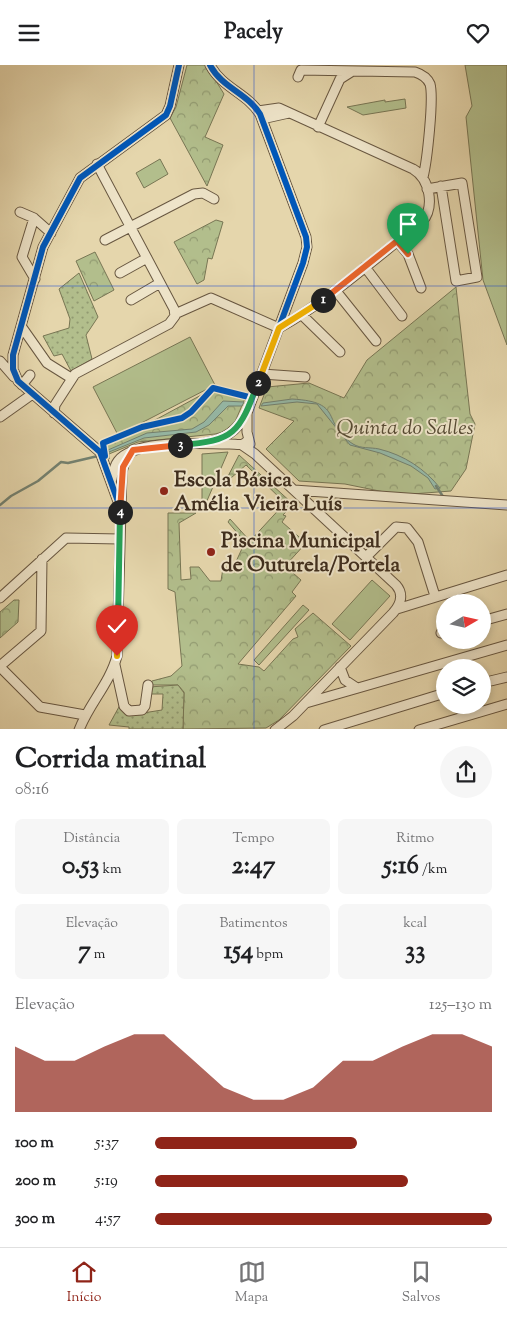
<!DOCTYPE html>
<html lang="pt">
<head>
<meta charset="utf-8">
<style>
	:root { --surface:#fff; --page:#f6f6f6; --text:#202124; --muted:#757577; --line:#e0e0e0; --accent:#8f2418 }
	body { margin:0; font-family:"Sorts Mill Goudy",serif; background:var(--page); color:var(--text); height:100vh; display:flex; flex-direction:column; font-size:19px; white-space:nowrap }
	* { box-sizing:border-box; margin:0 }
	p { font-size:16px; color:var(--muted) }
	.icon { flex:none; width:28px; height:28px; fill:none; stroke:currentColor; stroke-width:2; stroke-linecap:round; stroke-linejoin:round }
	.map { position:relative; height:664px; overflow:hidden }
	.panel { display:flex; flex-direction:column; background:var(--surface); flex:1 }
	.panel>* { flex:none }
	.needle { width:32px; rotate:81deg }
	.fabs { position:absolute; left:436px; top:529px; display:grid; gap:10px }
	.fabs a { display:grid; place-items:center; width:55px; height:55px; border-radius:50%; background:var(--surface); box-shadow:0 2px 8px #0003; font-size:25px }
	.pin { position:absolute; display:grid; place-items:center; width:42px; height:42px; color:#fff; margin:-51px -21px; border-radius:50% 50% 50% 0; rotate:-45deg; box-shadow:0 0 5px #0007 }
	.pin .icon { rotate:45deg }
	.km { position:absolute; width:25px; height:25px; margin:-12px; border-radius:50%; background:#222; color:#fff; font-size:14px; line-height:25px; text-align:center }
	.round { display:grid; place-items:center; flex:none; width:52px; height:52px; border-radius:26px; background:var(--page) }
	.overview { display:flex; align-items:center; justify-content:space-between; height:85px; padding:0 15px }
	h1 { font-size:28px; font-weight:700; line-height:38px }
	.metrics { display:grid; grid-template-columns:repeat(3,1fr); gap:8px; height:85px; padding:5px 15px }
	.metrics div { display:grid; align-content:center; border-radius:8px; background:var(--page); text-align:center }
	.metrics b { font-size:25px; font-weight:700 }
	.metrics small { font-size:14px; font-weight:400 }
	.metrics p { font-size:14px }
	.chart { height:140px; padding:10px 15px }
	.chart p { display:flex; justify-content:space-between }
	.chart svg { width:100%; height:90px; margin-top:5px; fill:var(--accent); opacity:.7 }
	ul { padding:0 15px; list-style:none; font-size:16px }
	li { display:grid; grid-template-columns:80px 60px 1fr; align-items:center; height:38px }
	li i { height:12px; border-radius:6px; background:var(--accent) }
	header { display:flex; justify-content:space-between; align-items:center; height:65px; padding:0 15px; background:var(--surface); font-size:22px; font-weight:700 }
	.tabs { display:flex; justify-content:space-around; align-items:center; height:70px; border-top:1px solid var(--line); background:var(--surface); font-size:14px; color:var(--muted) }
	.tabs a { display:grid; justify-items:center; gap:2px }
	.tabs .selected { color:var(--accent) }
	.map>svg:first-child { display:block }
</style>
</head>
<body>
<header><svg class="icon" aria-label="menu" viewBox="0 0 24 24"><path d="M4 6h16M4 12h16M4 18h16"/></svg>Pacely<svg class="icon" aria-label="heart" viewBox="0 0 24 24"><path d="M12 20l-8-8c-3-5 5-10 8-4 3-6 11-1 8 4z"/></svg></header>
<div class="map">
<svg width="507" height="665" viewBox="0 0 507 665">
	<defs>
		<pattern id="park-crowns" width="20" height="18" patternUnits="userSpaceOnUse" patternTransform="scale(1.25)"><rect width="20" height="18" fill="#b2be8c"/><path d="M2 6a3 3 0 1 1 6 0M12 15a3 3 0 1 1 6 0" fill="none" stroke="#929b72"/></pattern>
		<pattern id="garden-dots" width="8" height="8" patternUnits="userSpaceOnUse" patternTransform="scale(1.25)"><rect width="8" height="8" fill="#b2be8c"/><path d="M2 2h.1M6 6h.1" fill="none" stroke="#929b72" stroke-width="1.8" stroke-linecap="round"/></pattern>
	</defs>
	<rect width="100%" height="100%" fill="#e5d6ac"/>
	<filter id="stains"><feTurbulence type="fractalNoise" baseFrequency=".004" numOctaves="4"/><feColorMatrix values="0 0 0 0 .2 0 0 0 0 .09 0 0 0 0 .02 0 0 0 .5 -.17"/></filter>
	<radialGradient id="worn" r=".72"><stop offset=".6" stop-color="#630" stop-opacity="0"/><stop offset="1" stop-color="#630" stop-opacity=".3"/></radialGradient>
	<path fill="#b2be8c" stroke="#787654" d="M465 0H507V280L483 215 466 52 472 41Z
		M405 34 406 43 363 50 347 42 385 35V37Z
		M160 94 168 109 144 123 136 108Z
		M190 272 215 320 118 370 93 322Z
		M228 387 206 438 202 439V389Z
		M372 515 390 531 350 575 332 559Z
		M303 540 309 545 259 600 254 595Z"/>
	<path fill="url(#park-crowns)" stroke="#787654" d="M187 0H206L224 29 205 72 223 80 207 121 170 53 176 42Z
		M216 155 223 157 212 194 208 193 204 215 197 219 174 177Z
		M95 187 114 225 94 236 76 196Z
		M456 222 470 349 475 359 466 404 451 426 399 430 345 419 299 416 266 384 294 356 259 343 267 322 309 318 344 333 367 295Z
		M218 321 247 329 234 359 223 367 215 369 138 377 109 389V394L106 385 107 381Z
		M239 390 293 439 283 450 286 451 282 457 306 478 285 501 301 515 292 527 296 531 238 599 259 602 264 606 293 574 298 572 295 564 313 548 351 581 279 655 266 663 183 664 184 627 178 620H148L152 616 171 611 182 601 175 527 168 524V448H196L179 458 181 515 191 514 190 502H199L210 516H221L223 503 234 501 245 477 228 457 230 454 250 476 285 438 246 400 224 419Z
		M14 535H19L18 557 0 573V547Z"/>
	<path fill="url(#garden-dots)" stroke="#787654" d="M79 208 98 252 86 270 92 294 71 306 62 289 54 291 43 271 69 263 70 254 59 224Z
		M178 620 184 628 183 664H129V662L109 660 120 640 143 648 162 645 163 629H150L149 622Z"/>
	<path fill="#96b9a7" stroke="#738170" d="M292 334C346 337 320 358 353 379 361 384 370 382 379 384 404 390 425 404 440 423L435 424 428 413 411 401 380 388 350 380 317 339 297 337 261 341 263 338Z
		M223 336 244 337 242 341H228L209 360 196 367 144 373 109 387 108 385 147 368 192 364 204 357Z"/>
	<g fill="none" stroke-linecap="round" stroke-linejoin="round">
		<path stroke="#738170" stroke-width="2.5" d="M436 421 444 433
			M0 440 11 431 38 416 61 397 68 398 98 391"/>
		<g stroke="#685741" stroke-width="11">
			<path id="minor" d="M298 12 301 5 415 7C421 9 427 12 430 19 434 33 427 97 423 112
				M258 46 279 43 413 104C430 114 435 142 422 157 375 193 331 234 279 263
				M262 54 289 48
				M318 62 340 14 351 7
				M427 124 462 118 477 212 456 216 441 121
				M20 147 34 153 51 168
				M34 153 22 192 35 214
				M105 175 194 129 203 128 214 134
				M397 176 408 189 421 223
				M365 202 402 251
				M120 208 147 193
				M336 226 376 276
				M131 235 160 218
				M175 249 211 233 279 263
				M302 250 340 287
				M21 261 47 298 71 313
				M0 296 14 312
				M262 309 305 312
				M22 320 30 310
				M54 348 55 340 75 309 169 259 175 251 174 244 97 99
				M247 348V367L250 379
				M0 352 31 330
				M205 378C225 374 237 366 247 348L303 198 307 182 306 172 260 49C247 28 222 23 210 0
				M242 380 255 389 396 520C404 529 401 539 393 548L293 651 275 665
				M112 414C113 408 114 401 118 396 135 374 200 379 227 379 236 378 242 383 248 375
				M294 425 507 440
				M120 442 100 387 18 316 13 304V290L43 182 80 113 166 50 170 41 179 0
				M366 492 396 462 407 463 418 477 435 531
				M0 533 66 473 120 474
				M397 544 507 510
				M482 556 507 549
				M441 568 445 566
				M115 600 124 641 129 646 142 645 145 641 148 620
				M0 601 41 566 42 494
				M0 602 40 642 85 650
				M340 602 345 615 357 623
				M482 618 507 612
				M306 638 507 580
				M79 665C89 639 110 618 117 591L122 407 125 396 133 385
				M324 665 445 628
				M419 665 507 639"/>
		</g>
		<use href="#minor" stroke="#eee4c9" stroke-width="9"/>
		<g stroke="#eee4c9" stroke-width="9">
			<path id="cycleway" d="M205 378C225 374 237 366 247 348L303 198 307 182 306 172 260 49C247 28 222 23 210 0
				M103 391H105L103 378 142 362 182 353 191 347 213 323 253 333
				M120 442 100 387 18 316 13 304V290L43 182 80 113 166 50 170 41 179 0"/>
		</g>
		<use href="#cycleway" stroke="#0057b8" stroke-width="6"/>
	</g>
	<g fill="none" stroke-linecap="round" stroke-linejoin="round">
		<g stroke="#fff" stroke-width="10">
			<path id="split-1" d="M323 235 397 176 408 189"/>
		</g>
		<g stroke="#fff" stroke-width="10">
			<path id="split-2" d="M258 318 279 263 323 235"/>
		</g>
		<g stroke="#fff" stroke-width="10">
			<path id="split-3" d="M180 380C235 376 239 368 258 318"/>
		</g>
		<g stroke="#fff" stroke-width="10">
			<path id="split-4" d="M120 447 123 402 133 385 180 380"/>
		</g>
		<g stroke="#fff" stroke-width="10">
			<path id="split-5" d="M118 558 120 447"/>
		</g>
		<g stroke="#fff" stroke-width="10">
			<path id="split-6" d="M117 591 118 558"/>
		</g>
		<use href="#split-1" stroke="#f0652b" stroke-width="6"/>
		<use href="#split-2" stroke="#f5b400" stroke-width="6"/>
		<use href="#split-3" stroke="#22a559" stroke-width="6"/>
		<use href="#split-4" stroke="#f0652b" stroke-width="6"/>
		<use href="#split-5" stroke="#22a559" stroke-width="6"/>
		<use href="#split-6" stroke="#f5b400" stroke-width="6"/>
	</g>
	<path fill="none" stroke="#1d4ed8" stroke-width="1" stroke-opacity="0.55" d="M254 0V665M0 221H507M0 443H507"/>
	<g fill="#8f2418" stroke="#eee4c9" stroke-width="2">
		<circle cx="164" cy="426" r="5"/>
		<circle cx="211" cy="487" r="5"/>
	</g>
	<g text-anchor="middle" stroke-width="4" stroke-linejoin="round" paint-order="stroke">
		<g font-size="21" font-style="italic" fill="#554a33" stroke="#eee4c9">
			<text x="405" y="369">Quinta do Salles</text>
		</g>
		<g font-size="21" font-weight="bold" fill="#3e2d1d" stroke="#eee4c9" text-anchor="start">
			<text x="174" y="421">Escola Básica<tspan x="174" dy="24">Amélia Vieira Luís</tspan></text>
			<text x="221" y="482">Piscina Municipal<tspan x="221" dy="24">de Outurela/Portela</tspan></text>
		</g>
	</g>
	<rect width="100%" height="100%" filter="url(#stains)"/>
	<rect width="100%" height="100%" fill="url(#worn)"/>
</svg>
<div class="fabs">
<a><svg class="needle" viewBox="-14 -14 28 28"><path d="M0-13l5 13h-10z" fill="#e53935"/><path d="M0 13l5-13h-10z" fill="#757577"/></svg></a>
<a><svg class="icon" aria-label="layers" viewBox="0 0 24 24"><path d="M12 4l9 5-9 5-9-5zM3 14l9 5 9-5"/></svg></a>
</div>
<div class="pin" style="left:408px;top:189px;background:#1e9e55"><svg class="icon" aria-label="arrive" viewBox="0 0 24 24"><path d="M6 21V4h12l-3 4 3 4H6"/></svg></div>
<div class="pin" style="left:117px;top:591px;background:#d93025"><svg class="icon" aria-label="check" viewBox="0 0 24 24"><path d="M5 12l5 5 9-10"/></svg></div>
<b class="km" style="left:323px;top:235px">1</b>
<b class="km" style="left:258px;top:318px">2</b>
<b class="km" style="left:180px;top:380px">3</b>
<b class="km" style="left:120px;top:447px">4</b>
</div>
<section class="panel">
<div class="overview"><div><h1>Corrida matinal</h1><p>08:16</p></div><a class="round"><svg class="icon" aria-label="share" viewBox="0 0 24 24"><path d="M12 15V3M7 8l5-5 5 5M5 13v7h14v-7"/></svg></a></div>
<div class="metrics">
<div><p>Distância</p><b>0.53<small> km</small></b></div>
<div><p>Tempo</p><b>2:47</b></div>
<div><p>Ritmo</p><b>5:16<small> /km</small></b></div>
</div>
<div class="metrics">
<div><p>Elevação</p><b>7<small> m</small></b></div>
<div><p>Batimentos</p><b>154<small> bpm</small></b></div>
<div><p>kcal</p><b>33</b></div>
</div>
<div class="chart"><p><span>Elevação</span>125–130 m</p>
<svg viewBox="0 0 160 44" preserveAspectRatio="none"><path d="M0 44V12L10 19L20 19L30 12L40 6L50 6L60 19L70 32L80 38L90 38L100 32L110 19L120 19L130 12L140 6L150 6L160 12V44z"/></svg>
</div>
<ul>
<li><b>100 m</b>5:37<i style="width:60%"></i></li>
<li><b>200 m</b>5:19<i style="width:75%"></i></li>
<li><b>300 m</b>4:57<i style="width:100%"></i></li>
</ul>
</section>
<nav class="tabs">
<a class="selected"><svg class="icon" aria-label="home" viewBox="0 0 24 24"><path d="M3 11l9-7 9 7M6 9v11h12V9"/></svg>Início</a>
<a><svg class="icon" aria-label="map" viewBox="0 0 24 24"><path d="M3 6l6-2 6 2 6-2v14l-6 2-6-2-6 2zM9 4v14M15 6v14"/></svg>Mapa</a>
<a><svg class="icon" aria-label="saved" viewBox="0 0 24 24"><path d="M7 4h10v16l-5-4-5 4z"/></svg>Salvos</a>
</nav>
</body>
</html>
